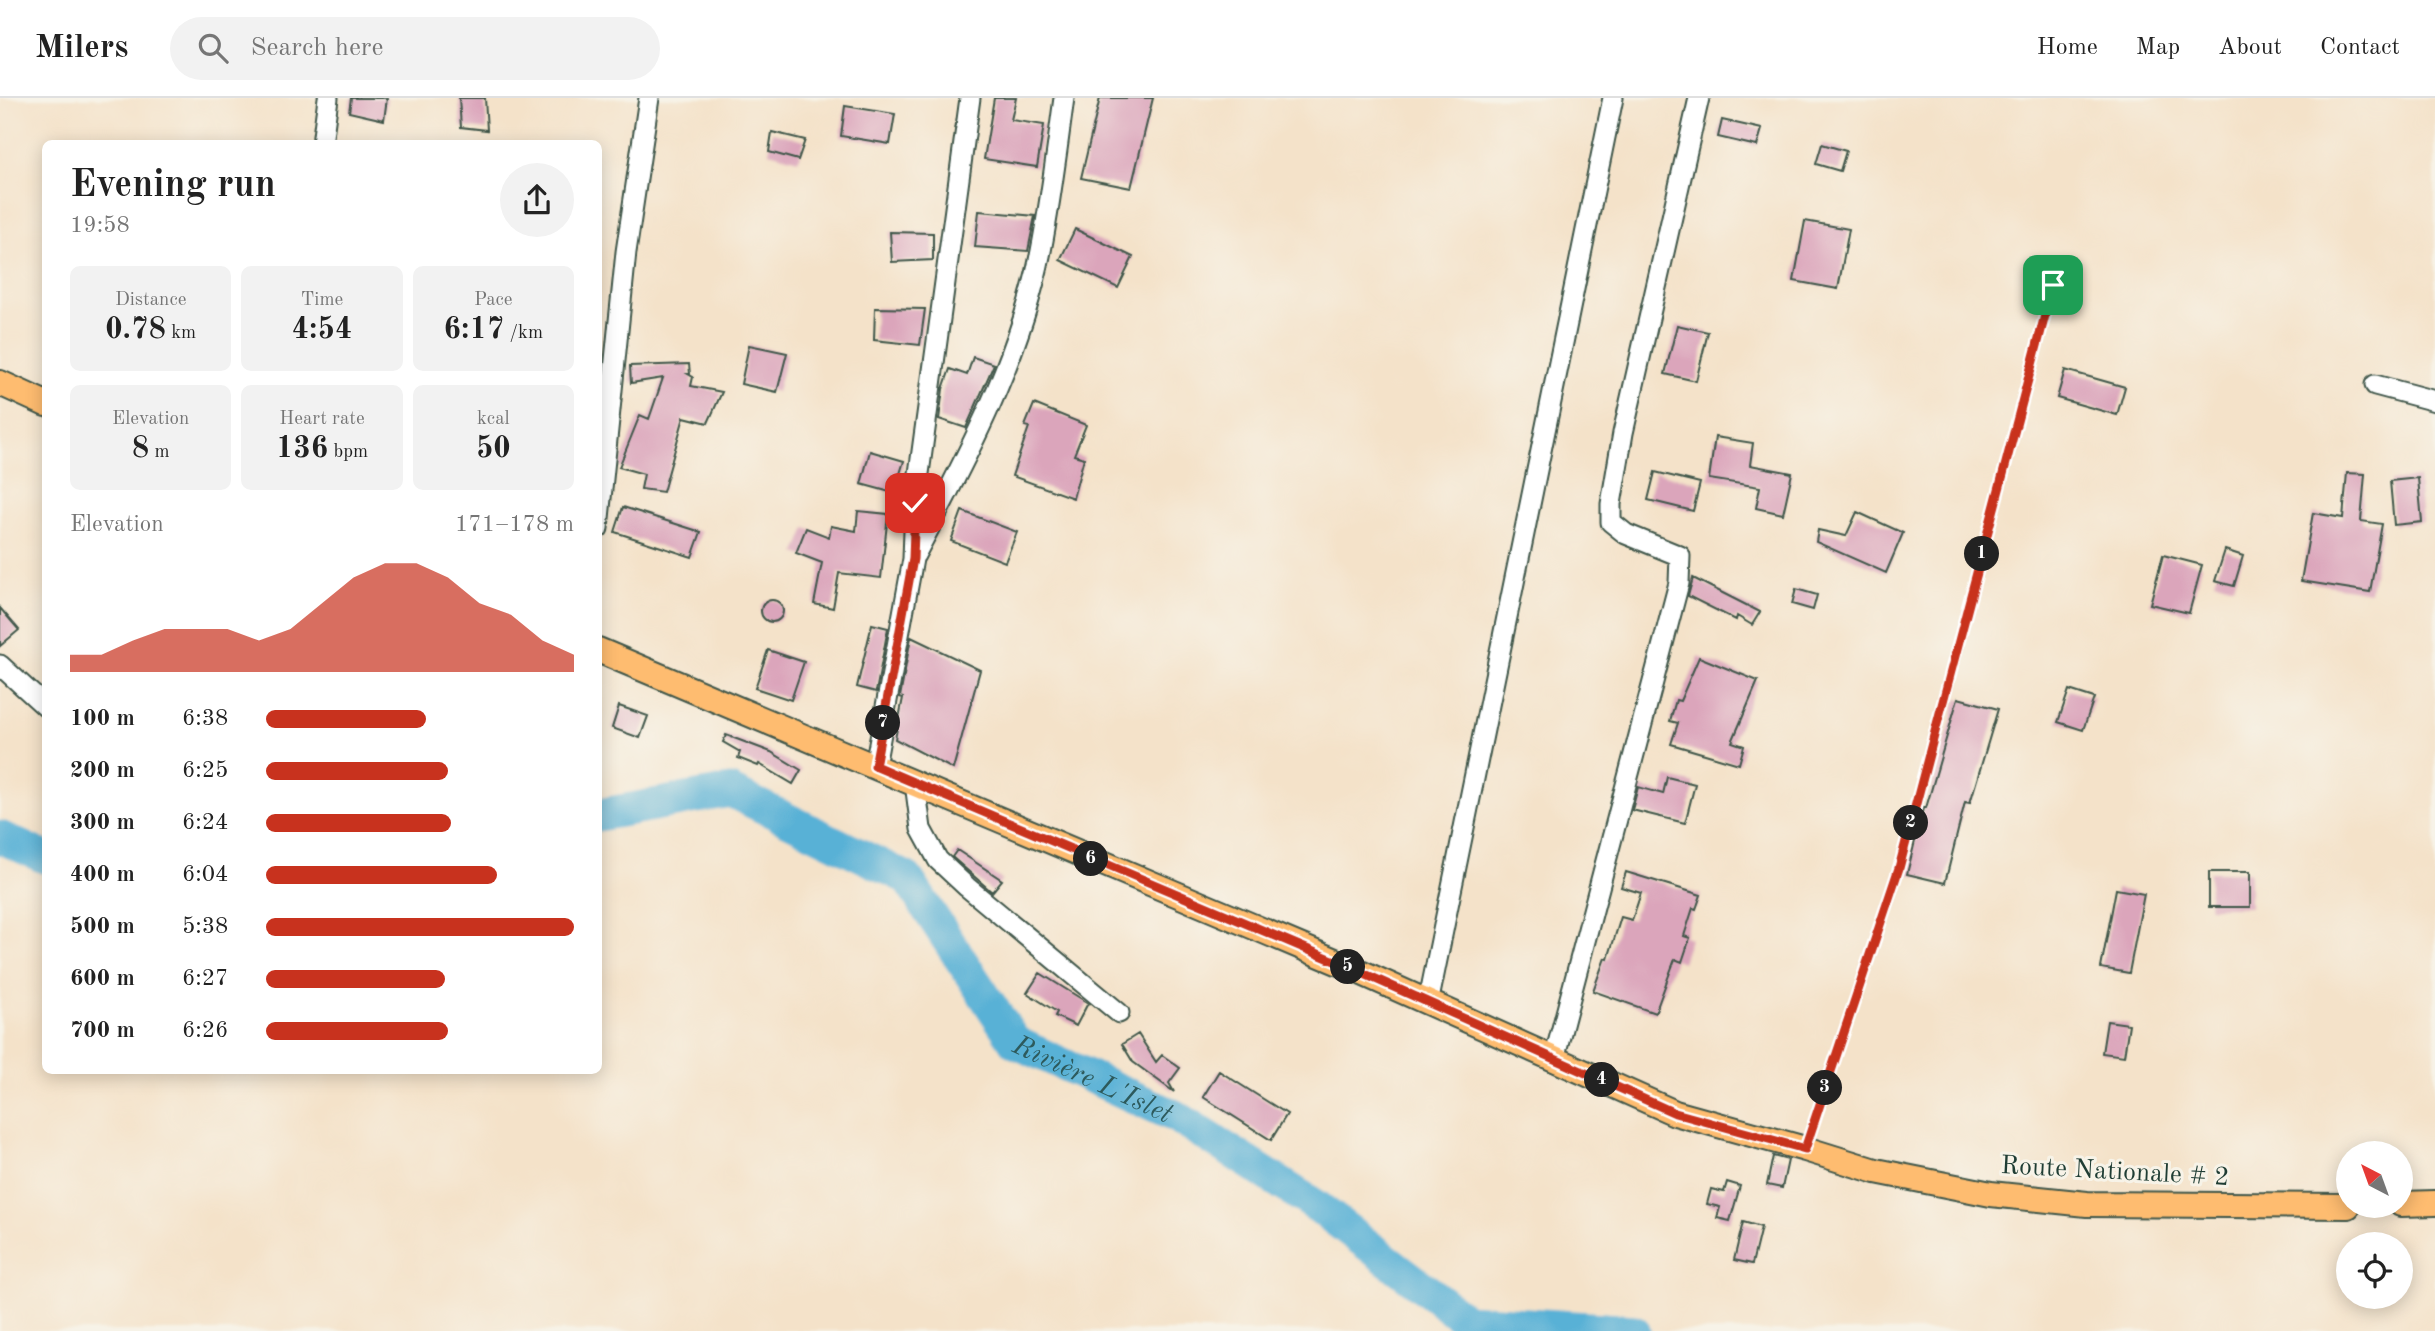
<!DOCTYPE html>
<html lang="en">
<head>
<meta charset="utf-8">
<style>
	:root { --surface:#fff; --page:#f2f2f2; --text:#222; --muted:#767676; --line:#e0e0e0; --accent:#c8321e }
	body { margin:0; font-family:"Old Standard TT",serif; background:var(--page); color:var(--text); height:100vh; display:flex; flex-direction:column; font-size:26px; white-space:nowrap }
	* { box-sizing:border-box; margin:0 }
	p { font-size:23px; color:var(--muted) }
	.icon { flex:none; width:38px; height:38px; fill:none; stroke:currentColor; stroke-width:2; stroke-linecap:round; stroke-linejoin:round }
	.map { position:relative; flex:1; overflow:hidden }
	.sheet { position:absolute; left:42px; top:42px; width:560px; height:934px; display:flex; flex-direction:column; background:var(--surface); border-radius:10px; box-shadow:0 4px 18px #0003 }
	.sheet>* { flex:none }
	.needle { width:46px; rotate:319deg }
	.controls { position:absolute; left:2336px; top:1043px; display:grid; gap:14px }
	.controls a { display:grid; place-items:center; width:77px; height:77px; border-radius:50%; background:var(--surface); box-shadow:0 4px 18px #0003; font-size:35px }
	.pin { position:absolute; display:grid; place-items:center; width:60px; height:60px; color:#fff; margin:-30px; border-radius:14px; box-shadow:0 4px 10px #0006 }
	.km { position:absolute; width:35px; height:35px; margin:-18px; border-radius:50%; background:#222; color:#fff; font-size:19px; line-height:35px; text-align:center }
	.round { display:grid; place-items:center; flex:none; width:74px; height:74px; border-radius:37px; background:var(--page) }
	.overview { display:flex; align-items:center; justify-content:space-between; height:119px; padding:0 28px }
	h1 { font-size:38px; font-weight:800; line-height:52px }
	.stats { display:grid; grid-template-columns:repeat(3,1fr); gap:10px; height:119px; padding:7px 28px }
	.stats div { display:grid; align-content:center; border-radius:10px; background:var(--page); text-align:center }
	.stats b { font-size:30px; font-weight:800 }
	.stats small { font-size:19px; font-weight:400 }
	.stats p { font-size:19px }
	.chart { height:196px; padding:14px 28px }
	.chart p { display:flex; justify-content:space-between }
	.chart svg { width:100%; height:126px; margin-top:7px; fill:var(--accent); opacity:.7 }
	ul { padding:0 28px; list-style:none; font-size:23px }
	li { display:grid; grid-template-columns:112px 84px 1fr; align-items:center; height:52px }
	li i { height:18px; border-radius:9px; background:var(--accent) }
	header { display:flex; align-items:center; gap:42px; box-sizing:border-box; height:98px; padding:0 35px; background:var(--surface); border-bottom:2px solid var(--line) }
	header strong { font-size:33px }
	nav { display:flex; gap:38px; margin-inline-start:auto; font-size:24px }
	.search { width:490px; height:63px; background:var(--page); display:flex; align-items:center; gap:18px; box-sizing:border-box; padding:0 24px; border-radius:38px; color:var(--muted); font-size:26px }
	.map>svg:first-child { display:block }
</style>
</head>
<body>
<header>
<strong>Milers</strong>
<div class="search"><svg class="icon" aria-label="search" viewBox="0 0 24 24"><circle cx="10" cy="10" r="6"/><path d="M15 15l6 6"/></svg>Search here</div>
<nav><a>Home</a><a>Map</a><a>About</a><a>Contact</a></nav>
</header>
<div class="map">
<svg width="2435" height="1233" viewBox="0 0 2435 1233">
	<rect width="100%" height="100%" fill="#f7f3e8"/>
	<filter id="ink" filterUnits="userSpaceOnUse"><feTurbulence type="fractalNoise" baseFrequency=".0143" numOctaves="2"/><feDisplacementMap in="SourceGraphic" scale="14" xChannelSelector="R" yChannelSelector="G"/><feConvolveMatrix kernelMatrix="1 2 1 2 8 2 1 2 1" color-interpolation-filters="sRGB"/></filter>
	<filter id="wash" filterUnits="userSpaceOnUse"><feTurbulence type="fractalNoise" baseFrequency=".00686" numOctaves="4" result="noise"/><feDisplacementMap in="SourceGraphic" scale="28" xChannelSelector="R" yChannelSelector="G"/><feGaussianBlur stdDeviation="1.57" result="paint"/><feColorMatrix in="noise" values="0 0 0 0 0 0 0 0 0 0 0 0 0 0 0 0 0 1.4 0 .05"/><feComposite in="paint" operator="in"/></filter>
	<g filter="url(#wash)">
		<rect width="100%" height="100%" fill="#f4e2c9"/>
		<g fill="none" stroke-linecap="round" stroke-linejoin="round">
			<g stroke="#58b1d6" stroke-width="33">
				<path id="s1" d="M598 717 730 693 907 780 1015 944 1177 1019 1318 1109 1466 1222 1634 1233"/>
				<path d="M0 739 46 760"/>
			</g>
		</g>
		<g id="blocks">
			<path fill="#dba5bb" d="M351 0H387L384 22 349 14Z
				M459 0H485L487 32 461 29Z
				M994 0H1016L1011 22 1044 27 1037 69 984 61Z
				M1100 0H1153L1131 90 1081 80Z
				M845 8 895 16 890 46 841 38Z
				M1722 22 1762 31 1757 48 1718 39Z
				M772 34 805 42 798 62 769 54Z
				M1822 46 1846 53 1840 73 1816 66Z
				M979 113 1035 118 1028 153 975 149Z
				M1805 123 1849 131 1838 191 1794 183Z
				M1075 131 1133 159 1118 190 1060 162Z
				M890 134 933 135V162L892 164Z
				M875 210 925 211 920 247 874 242Z
				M1677 227 1708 234 1696 283 1665 276Z
				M749 247 787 255 777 294 741 286Z
				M973 259 994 266 966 330 939 321 943 291 950 271 967 277Z
				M689 266 690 276H688L693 279 691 288 722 294 708 325 684 319 663 394 641 391 644 376 619 369 640 317 649 321 663 280 631 285 630 268Z
				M2065 272 2125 289 2117 317 2057 300Z
				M1034 306 1086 327 1074 357 1084 360 1073 400 1012 378 1029 329 1025 328Z
				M1715 339 1753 345 1750 367 1792 375 1783 416 1756 410 1760 389 1709 381Z
				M870 353 904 363 894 395 861 386Z
				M1655 374 1700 385 1693 413 1648 402Z
				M2347 375 2365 376 2361 423 2382 426 2370 494 2301 483 2313 415 2343 420Z
				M2418 380 2422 424 2394 427 2390 383Z
				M623 409 701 434 692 459 615 434Z
				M858 413 888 416 881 480 839 475 833 510 814 506 822 465 796 455 806 430 829 439 831 428 856 433Z
				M962 413 1017 434 1005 464 951 443Z
				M1857 414 1903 435 1886 475 1816 444 1818 432 1846 438Z
				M2225 452 2243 458 2234 488 2215 483Z
				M2163 457 2202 467 2189 515 2150 506Z
				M1693 480 1760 514 1752 527 1737 518 1736 522 1688 498Z
				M1796 491 1817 497 1813 512 1792 506Z
				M761 513a11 11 0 1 1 22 0a11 11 0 1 1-22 0Z
				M0 510 19 532 0 548Z
				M872 526 888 530 876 594 857 589Z
				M911 539 980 572 953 671 895 641 903 600 900 599Z
				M768 552 804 564 791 602 755 590Z
				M1699 559 1758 583 1732 644 1744 648 1739 666 1671 646 1678 625 1670 623 1676 602 1680 603Z
				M2069 592 2094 600 2083 632 2058 624Z
				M1958 600 1998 611 1970 705 1965 704 1945 785 1907 776 1923 710H1926Z
				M619 608 648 618 640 640 612 630Z
				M726 637 771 654 801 672 793 686 759 666 758 668 738 660 740 654 723 644Z
				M1667 679 1695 686 1685 725 1632 712 1638 689 1663 696Z
				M957 752 1002 782 992 794 952 759Z
				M1626 774 1701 797 1696 811 1693 810 1684 838 1690 840 1682 864 1675 861 1655 915 1593 893 1605 860 1608 861 1621 819 1632 822 1641 795 1621 789Z
				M2209 774H2250V809H2209Z
				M2116 791 2144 796 2129 875 2101 870Z
				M1040 875 1088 905 1076 928 1055 918 1057 914 1027 895Z
				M2107 923 2129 926 2124 958 2102 955Z
				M1138 936 1156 964 1162 957 1180 970 1169 985 1174 994 1133 964 1122 946Z
				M1219 973 1287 1016 1271 1042 1203 999Z
				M1773 1058 1788 1062 1782 1090 1767 1087Z
				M1727 1084 1740 1088 1730 1123 1717 1120 1720 1109 1707 1106 1711 1091 1724 1094Z
				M1743 1124 1761 1129 1752 1166 1734 1162Z"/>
		</g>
	</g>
	<g filter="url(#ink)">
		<use href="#blocks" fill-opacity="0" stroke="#3f564a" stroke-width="2"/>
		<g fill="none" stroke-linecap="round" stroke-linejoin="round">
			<g stroke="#3f564a" stroke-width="23">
				<path id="minor" d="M322 46 328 0
					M2375 287 2435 303
					M598 430 626 154 649 0
					M915 457C966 361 1020 260 1041 153 1051 102 1057 51 1064 0
					M0 567 46 609
					M875 668 913 461 915 405 970 0
					M915 685 921 731 938 762 967 789 1119 915
					M1428 906 1613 0
					M1554 961 1679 485 1680 458 1626 436 1611 424V406L1623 335 1699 0"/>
			</g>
			<g stroke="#3f564a" stroke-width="28">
				<path id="major" d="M0 285 46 306
					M598 552 1349 869 1675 1015 1805 1051 1876 1073 1991 1096 2087 1106 2348 1108
					M2401 1106 2435 1105"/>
			</g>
			<path stroke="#3f564a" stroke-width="3.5" stroke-dasharray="5 5" stroke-linecap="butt" d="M1811 1032 1899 770 2053 187"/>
			<use href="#minor" stroke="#fff" stroke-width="19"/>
			<use href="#major" stroke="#febc70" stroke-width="24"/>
		</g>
	</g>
	<g fill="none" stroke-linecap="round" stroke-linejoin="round" filter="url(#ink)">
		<g stroke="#fff" stroke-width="14">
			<path id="route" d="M915 405 913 461 875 668 1349 869 1675 1015 1805 1051 1899 770 2053 187"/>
		</g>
		<use href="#route" stroke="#c8321e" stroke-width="9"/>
	</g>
	<g text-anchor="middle" stroke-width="6" stroke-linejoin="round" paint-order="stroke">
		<g font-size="26" fill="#1f3d34" stroke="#f7f3e8">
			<text transform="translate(2115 1072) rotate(3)" y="9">Route Nationale # 2</text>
		</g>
		<g font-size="28" font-style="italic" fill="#2d5a5c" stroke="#f7f3e8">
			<text dy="10" stroke="none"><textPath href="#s1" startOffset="614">Rivière L'Islet</textPath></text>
		</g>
	</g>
</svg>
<div class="controls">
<a><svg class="needle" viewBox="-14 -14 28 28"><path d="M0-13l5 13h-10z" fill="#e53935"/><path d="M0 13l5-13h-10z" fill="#767676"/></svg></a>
<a><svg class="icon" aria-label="locate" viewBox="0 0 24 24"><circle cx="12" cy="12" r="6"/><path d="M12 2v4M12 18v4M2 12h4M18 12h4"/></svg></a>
</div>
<div class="pin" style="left:2053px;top:187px;background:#1e9e55"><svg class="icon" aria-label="arrive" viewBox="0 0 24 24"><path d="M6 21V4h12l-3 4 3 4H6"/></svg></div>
<div class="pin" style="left:915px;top:405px;background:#d93025"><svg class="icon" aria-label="check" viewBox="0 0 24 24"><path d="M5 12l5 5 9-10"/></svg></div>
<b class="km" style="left:1982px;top:456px">1</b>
<b class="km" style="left:1911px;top:725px">2</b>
<b class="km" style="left:1825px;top:990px">3</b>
<b class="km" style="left:1602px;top:982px">4</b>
<b class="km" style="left:1348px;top:869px">5</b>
<b class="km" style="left:1091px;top:761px">6</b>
<b class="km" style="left:883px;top:625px">7</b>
<section class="sheet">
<div class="overview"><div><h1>Evening run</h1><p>19:58</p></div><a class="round"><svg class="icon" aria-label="share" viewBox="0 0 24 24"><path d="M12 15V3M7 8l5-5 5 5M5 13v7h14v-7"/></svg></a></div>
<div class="stats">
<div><p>Distance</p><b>0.78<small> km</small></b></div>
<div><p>Time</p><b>4:54</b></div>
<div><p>Pace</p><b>6:17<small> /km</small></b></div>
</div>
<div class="stats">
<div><p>Elevation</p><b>8<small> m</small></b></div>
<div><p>Heart rate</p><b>136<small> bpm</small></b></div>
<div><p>kcal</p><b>50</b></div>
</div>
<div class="chart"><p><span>Elevation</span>171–178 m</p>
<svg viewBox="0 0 160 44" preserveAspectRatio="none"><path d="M0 44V38L10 38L20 33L30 29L40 29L50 29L60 33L70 29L80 20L90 11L100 6L110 6L120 11L130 20L140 24L150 33L160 38V44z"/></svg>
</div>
<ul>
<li><b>100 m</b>6:38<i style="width:52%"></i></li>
<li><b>200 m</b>6:25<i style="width:59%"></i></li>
<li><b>300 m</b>6:24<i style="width:60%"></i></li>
<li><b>400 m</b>6:04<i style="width:75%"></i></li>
<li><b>500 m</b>5:38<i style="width:100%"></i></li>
<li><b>600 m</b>6:27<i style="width:58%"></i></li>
<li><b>700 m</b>6:26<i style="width:59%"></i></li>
</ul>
</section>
</div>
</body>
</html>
